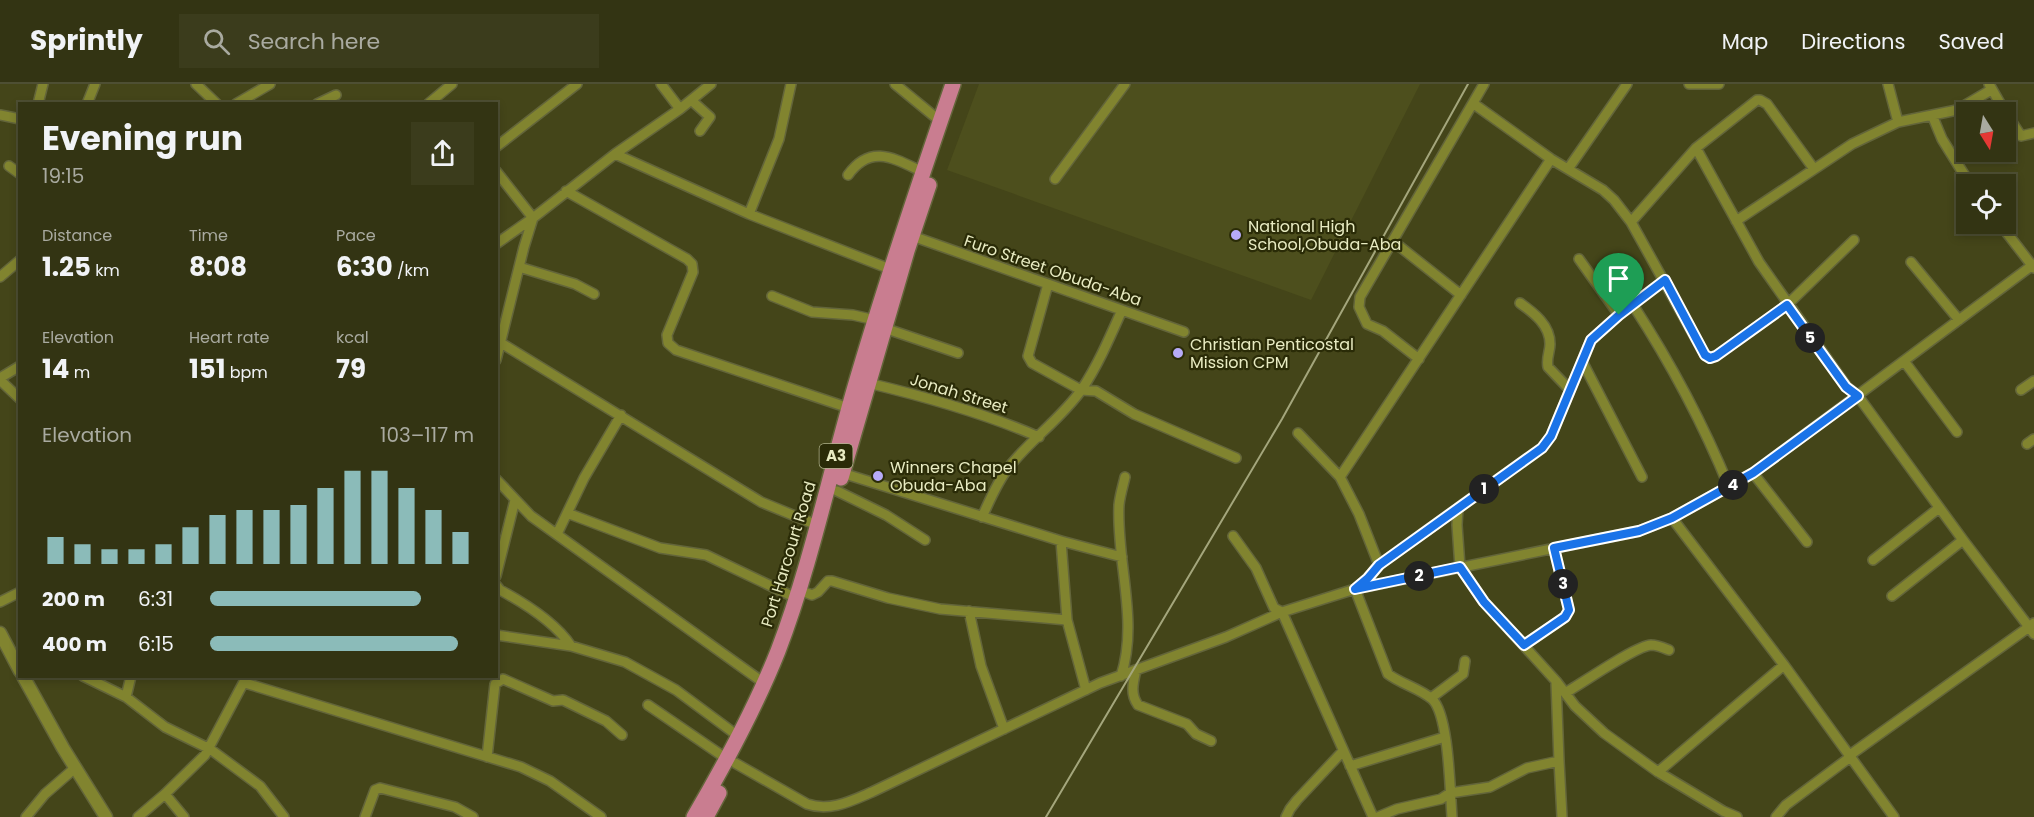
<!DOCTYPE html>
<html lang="en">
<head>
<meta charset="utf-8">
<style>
	:root { --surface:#333413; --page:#3b3c1c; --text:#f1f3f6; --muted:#a9aaa0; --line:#4e4f33; --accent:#8bbbb9 }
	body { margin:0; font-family:Poppins,sans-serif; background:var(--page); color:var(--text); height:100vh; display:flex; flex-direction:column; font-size:22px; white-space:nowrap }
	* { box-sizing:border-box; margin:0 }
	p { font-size:20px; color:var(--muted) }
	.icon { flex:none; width:33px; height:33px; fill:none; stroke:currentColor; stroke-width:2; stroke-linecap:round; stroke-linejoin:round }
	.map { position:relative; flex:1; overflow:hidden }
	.drawer { position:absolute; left:18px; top:18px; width:480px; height:576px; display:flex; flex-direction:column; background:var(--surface); border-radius:0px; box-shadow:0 3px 9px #0003,0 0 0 2px var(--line) }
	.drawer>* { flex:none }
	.needle { width:39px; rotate:169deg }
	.buttons { position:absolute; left:1956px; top:18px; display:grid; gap:12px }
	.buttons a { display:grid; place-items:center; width:60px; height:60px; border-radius:0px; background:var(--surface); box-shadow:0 3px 9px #0003,0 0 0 2px var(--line); font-size:30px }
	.pin { position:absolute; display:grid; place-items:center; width:51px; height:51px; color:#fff; margin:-62px -26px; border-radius:50% 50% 50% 0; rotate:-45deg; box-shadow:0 0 6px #0007 }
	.pin .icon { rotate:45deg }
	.km { position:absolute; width:30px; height:30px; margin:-15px; border-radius:50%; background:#222; color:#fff; font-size:16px; line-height:30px; text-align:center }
	.round { display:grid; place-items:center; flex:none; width:63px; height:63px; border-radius:0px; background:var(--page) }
	.overview { display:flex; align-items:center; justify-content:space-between; height:102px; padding:0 24px }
	h1 { font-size:33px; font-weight:700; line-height:45px }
	.stats { display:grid; grid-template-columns:repeat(3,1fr); gap:9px; height:102px; padding:6px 24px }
	.stats div { display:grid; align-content:center }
	.stats b { font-size:26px; font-weight:700 }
	.stats small { font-size:16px; font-weight:400 }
	.stats p { font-size:16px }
	.chart { height:168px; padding:12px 24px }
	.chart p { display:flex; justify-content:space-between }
	.chart svg { width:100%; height:108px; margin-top:6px; stroke:var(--accent); stroke-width:6 }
	ul { padding:0 24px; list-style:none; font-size:20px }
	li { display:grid; grid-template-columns:96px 72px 1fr; align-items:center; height:45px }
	li i { height:15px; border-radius:8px; background:var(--accent) }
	header { display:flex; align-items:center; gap:36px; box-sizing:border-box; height:84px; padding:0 30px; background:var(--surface); border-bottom:2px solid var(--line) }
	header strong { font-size:28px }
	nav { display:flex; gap:33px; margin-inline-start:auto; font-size:21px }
	.search { width:420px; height:54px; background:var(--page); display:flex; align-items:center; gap:15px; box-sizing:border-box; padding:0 21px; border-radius:0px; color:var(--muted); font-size:22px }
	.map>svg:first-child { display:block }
</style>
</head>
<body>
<header>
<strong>Sprintly</strong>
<div class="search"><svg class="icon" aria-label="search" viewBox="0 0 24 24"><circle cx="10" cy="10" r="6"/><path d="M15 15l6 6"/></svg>Search here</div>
<nav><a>Map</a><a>Directions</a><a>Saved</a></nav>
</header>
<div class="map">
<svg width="2034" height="733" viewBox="0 0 2034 733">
	<rect width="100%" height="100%" fill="#444519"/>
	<path fill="#4d4f1d" d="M979 0H1420L1311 216 947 86Z"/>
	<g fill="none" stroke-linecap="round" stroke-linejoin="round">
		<g stroke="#63653a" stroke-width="12">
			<path id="minor" d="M196 0 217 20
				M661 0 680 25
				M895 0 940 37
				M1689 0H1719
				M1888 0 1898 38
				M1989 0 2005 28
				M691 16 710 33 700 47
				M38 20 43 0
				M87 20 95 0
				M236 20 270 0
				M317 20 336 11
				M428 20 452 0
				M1474 20 1551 75 1603 106 1614 116 1631 138
				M2006 29 2021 52 2034 49
				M0 31 20 35
				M1932 31 1942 55 1970 100
				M496 63 577 0
				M1696 64 1759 178 1847 303 1858 312 1963 456 2029 543 2034 539
				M615 70 749 130 890 185
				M9 82 20 90
				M1568 85 1627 0
				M1814 85 1767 20 1760 16H1757L1696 64 1631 138 1705 271 1710 274 1716 272 1787 221 1854 156
				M496 87 533 134 496 160
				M848 91C871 59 895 75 923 88
				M1055 95 1125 0
				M566 107 687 175 692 180 693 188 667 251 668 259 676 266 849 324
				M749 130 779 55 791 0
				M1736 137 1852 60 1898 38 1957 26 1991 6
				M2000 140 2034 184
				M912 152 1184 248
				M1394 158 1461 211
				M1579 175 1619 231
				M1911 178 1959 236
				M519 183 575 200 594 210
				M0 193 20 176
				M1665 196 1619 231 1591 256 1551 352 1542 364 1458 424 1457 441 1460 483 1484 518 1556 597 1575 622 1604 649 1658 688 1723 727 1737 733
				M1048 200 1028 272 1032 279 1081 306 1096 307 1134 330 1236 374
				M772 212 812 228 853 231 875 236
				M1520 219C1534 229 1550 241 1550 260 1550 268 1546 274 1548 283L1570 306
				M1633 221C1672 281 1702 337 1729 403
				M884 244 958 269
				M501 259 761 418 817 441
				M1419 275 1383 247 1367 240 1359 223 1360 213 1484 0
				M496 276 524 163 533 134 615 70 680 25 711 0
				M1582 277 1642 393
				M1904 277 1957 348
				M0 294 20 282
				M0 296 20 315
				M868 299C927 313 984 329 1039 353
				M2021 306 2034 297
				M1298 349 1340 393 1359 430 1379 481
				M2027 360 2034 355
				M842 389 1061 457 1122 473
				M1753 389 1807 458
				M1340 393 1551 75
				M496 395 531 432 764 599
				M837 407 886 431 925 456
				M567 429 660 464 706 471 796 514
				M982 433C990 416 997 398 1009 383 1030 356 1062 334 1082 305 1098 281 1110 253 1122 226
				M1672 434 1784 581 1894 733
				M557 450 584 394 621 331
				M1233 452 1256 484 1274 524 1282 528 1373 733
				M1061 457 1067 536 1086 606
				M1873 476 1939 424
				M496 492 515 416
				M496 501 500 506C526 520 555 538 571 562
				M807 509 812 511 818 508 828 497H832L888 514 940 525 1067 536
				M1892 512 1963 456
				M0 518 20 508
				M969 527 981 582 1004 645
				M496 551 571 562 625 578 676 606 738 652
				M1524 561 1565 533 1569 526 1554 464
				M1136 586C1133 599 1130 610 1138 621L1187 640 1196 650 1211 657
				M83 592 126 613 165 643 210 665 260 702 284 733
				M1121 592C1139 537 1116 477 1119 421 1120 411 1123 402 1125 393
				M245 599 521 683 550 697 601 733
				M1565 609C1583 599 1635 562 1651 561 1657 561 1664 564 1669 566
				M126 613 131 592
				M1431 614 1463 590 1465 577
				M648 621 727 675
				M1850 671 2029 543 2034 550
				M487 673 495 600 503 595 553 617 563 616 606 637 622 651
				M1559 677 1562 733
				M735 679 807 720C830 728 851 717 872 708L1100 599 1226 553 1282 528 1355 505 1639 447 1672 434 1753 389 2034 180
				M1350 682 1445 653
				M1658 688 1784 581
				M165 710 184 733
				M26 733 45 710 75 684
				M138 733 165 710 205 671 247 592
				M365 733 375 706 380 704 455 723 473 733
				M1286 733 1290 725 1297 716 1343 667
				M1378 733 1397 725 1441 715 1450 709 1490 703 1527 684 1559 677 1556 598
				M1452 733C1450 708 1449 630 1432 615 1419 604 1401 600 1388 590L1355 505 1368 494 1379 481 1458 424
				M1776 733 1786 721 1849 674"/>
		</g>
		<g stroke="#63653a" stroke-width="15">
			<path id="tertiary" d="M0 549 20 587
				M23 592 63 664 106 733"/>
		</g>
		<g stroke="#63653a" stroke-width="18">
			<path id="trunk" d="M841 394 907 167 929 101
				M694 733C725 680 755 625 778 567 810 483 829 393 854 306 884 203 918 102 953 0
				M706 733 719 709"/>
		</g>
		<use href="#minor" stroke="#81842f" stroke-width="9"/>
		<use href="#tertiary" stroke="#81842f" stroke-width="12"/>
		<use href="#trunk" stroke="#c97d90" stroke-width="15"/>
		<path stroke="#a4a67c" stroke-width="2" d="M1046 733 1282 335 1468 0"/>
	</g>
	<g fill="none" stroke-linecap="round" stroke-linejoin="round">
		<g stroke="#fff" stroke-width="12">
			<path id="route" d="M1665 196 1705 271 1710 274 1716 272 1787 221 1846 303 1858 312 1753 389 1672 434 1639 447 1554 464 1569 526 1565 533 1524 561 1484 518 1460 483 1355 505 1368 494 1379 481 1542 364 1551 352 1591 256 1619 231Z"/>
		</g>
		<use href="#route" stroke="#1a73e8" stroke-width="8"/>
	</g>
	<g fill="#b7abf8" stroke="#2a2b07" stroke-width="2">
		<circle cx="1236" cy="151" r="6"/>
		<circle cx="1178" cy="269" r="6"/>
		<circle cx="878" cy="392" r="6"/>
	</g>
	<g text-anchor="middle" stroke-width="4.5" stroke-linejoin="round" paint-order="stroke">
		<rect fill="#2a2b07" stroke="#afb18a" stroke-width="1.5" x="819.5" y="360" width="33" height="24" rx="4.5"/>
		<g font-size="15" font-weight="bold" fill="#e8ebc2">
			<text x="836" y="377">A3</text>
		</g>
		<g font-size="16" fill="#e8ebc2" stroke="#2a2b07" text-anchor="start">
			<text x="1248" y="148">National High<tspan x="1248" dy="18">School,Obuda-Aba</tspan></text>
			<text x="1190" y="266">Christian Penticostal<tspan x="1190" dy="18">Mission CPM</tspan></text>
			<text x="890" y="389">Winners Chapel<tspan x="890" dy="18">Obuda-Aba</tspan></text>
		</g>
		<g font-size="16" fill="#e8ebc2" stroke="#2a2b07">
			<text transform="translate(1053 186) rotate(19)" y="6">Furo Street Obuda-Aba</text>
			<text transform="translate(959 309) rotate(17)" y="6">Jonah Street</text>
			<text transform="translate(788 470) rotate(-73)" y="6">Port Harcourt Road</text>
		</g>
	</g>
</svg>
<div class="buttons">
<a><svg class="needle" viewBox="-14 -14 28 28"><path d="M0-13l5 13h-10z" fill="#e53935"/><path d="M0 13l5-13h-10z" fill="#a9aaa0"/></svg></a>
<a><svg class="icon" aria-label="locate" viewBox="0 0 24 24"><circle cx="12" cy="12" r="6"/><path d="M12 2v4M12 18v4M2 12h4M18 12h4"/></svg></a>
</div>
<div class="pin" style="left:1619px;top:231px;background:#1e9e55"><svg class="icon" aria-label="arrive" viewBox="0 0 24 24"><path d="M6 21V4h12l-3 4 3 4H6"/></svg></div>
<b class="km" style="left:1484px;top:405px">1</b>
<b class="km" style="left:1419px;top:492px">2</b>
<b class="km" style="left:1563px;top:500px">3</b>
<b class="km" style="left:1733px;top:401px">4</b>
<b class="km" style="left:1810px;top:254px">5</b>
<section class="drawer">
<div class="overview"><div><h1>Evening run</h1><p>19:15</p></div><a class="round"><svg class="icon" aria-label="share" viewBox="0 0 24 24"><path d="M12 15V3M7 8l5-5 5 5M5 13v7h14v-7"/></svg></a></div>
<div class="stats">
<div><p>Distance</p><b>1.25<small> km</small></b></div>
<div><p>Time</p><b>8:08</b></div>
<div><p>Pace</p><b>6:30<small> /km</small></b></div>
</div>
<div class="stats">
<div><p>Elevation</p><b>14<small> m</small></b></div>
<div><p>Heart rate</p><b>151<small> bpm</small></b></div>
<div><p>kcal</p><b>79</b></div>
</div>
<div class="chart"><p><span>Elevation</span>103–117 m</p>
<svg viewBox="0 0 160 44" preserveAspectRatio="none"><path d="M5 44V33M15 44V36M25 44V38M35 44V38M45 44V36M55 44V29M65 44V24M75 44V22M85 44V22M95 44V20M105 44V13M115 44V6M125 44V6M135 44V13M145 44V22M155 44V31"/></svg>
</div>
<ul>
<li><b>200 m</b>6:31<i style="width:80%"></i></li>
<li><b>400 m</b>6:15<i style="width:94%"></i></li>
</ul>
</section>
</div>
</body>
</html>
